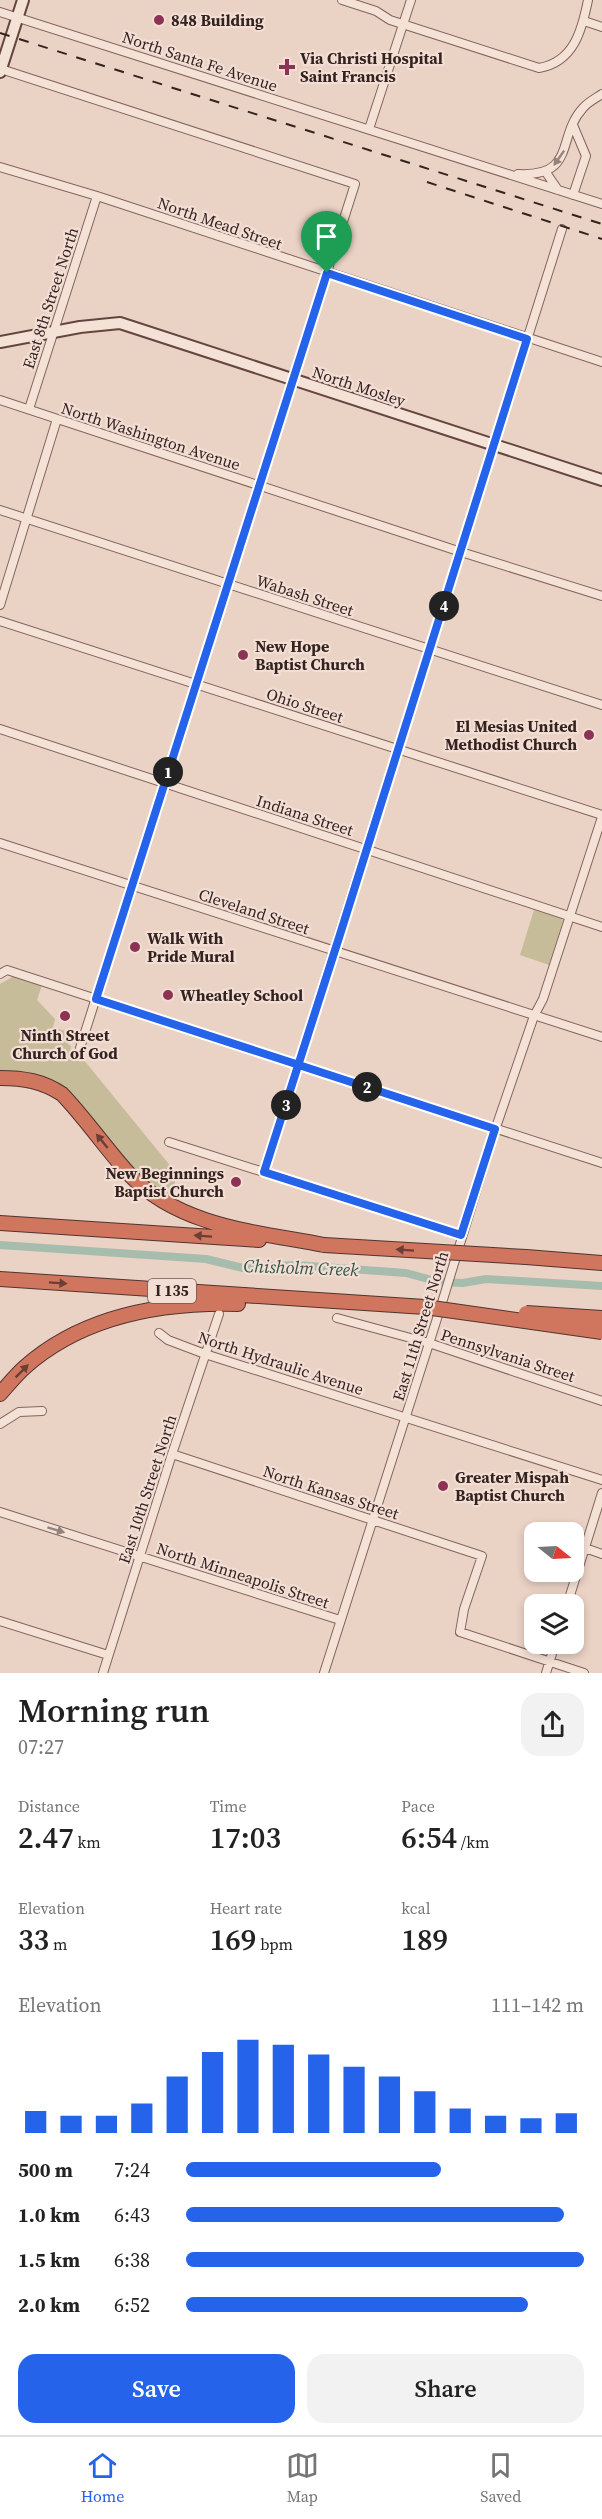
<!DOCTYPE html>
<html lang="en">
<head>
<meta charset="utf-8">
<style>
	:root { --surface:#fff; --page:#f2f2f2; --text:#222; --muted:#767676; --line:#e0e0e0; --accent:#2563eb }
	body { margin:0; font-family:"Source Serif 4",serif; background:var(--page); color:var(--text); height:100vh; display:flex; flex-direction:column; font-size:22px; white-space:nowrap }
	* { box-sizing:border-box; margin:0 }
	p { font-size:20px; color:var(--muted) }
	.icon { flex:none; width:33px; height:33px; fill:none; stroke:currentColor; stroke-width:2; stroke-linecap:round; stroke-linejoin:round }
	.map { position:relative; height:1673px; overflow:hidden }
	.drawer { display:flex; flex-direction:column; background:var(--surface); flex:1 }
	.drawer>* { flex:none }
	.needle { width:39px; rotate:108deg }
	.fabs { position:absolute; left:524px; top:1522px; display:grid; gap:12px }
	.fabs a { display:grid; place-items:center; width:60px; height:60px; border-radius:12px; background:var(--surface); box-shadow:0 3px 9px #0003; font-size:30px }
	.pin { position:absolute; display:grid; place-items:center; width:51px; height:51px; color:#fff; margin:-62px -26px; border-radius:50% 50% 50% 0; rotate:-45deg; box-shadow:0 0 6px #0007 }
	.pin .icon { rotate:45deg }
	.km { position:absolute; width:30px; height:30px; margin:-15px; border-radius:50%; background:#222; color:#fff; font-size:16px; line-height:30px; text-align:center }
	.round { display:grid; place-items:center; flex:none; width:63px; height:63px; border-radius:18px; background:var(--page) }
	.headline { display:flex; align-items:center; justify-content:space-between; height:102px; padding:0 18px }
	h1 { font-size:33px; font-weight:600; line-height:45px }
	.metrics { display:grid; grid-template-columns:repeat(3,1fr); gap:9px; height:102px; padding:6px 18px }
	.metrics div { display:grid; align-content:center }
	.metrics b { font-size:30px; font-weight:600 }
	.metrics small { font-size:16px; font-weight:400 }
	.metrics p { font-size:16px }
	.chart { height:168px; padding:12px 18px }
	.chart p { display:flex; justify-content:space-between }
	.chart svg { width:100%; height:108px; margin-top:6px; stroke:var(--accent); stroke-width:6 }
	.primary-button { display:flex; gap:12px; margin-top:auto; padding:12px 18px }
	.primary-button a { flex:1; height:69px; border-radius:18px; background:var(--accent); color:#fff; font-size:24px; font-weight:600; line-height:69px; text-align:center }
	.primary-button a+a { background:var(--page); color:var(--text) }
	ul { padding:0 18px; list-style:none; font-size:20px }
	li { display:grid; grid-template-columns:96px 72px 1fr; align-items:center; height:45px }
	li i { height:15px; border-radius:8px; background:var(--accent) }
	.tabs { display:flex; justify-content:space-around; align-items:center; height:84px; border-top:2px solid var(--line); background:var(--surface); font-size:16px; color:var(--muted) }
	.tabs a { display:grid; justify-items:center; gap:3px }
	.tabs .active { color:var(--accent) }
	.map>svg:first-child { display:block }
</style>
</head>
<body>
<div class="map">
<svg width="602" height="1673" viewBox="0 0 602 1673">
	<rect width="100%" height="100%" fill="#ead2c5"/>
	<path fill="#c6bc9a" d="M534 910 561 918 563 921 549 965 520 955Z
		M14 976 42 985 37 1000 55 1019 53 1027 72 1033 68 1044 71 1046 70 1053 74 1058 83 1059 177 1174 170 1201 145 1185 56 1083 27 1072 0 1071V984Z"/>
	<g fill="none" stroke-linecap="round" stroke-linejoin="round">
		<path stroke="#a6bdae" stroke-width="8" d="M0 1245 206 1259 243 1268 296 1265 406 1273 439 1282 463 1283 486 1279 602 1286"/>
		<g stroke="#83645d" stroke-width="10">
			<path id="street" d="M342 0 376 11 390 20 539 68C574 62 582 30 588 0
				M0 12 602 204
				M584 21 602 27
				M1 69 355 184 80 1048
				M573 125 586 156 573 195
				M369 129 411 0
				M0 167 97 196 602 362
				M545 171 558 190
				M518 174C577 177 556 137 583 108 588 102 596 98 602 94
				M0 400 461 552 602 596
				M29 409 97 196
				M0 510 602 705
				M0 605 57 419
				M0 621 602 815
				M0 729 602 927
				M0 843 602 1037
				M0 974 7 970 602 1163
				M169 1142 461 1235
				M264 1172 562 229
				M337 1318 429 1343 602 1401
				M159 1333 168 1340 205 1354 602 1480
				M0 1424 19 1412 42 1411
				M172 1454 482 1556 464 1609 460 1632 584 1673
				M0 1512 340 1620
				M585 1548 602 1554
				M567 1605 602 1493
				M0 1621 108 1655
				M103 1673 172 1454 219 1314
				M324 1673 441 1306 493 1136 534 1016 543 999 602 817
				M546 1673 555 1644"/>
		</g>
		<g stroke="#654540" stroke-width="14">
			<path id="secondary" d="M0 72 23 0
				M0 342 80 327 120 323 602 480"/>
		</g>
		<g stroke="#513431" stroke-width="16">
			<path id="highway" d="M0 1078C24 1078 42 1081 62 1094 86 1119 106 1149 130 1175 180 1227 257 1232 324 1245
				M0 1223 259 1240
				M526 1257 602 1263
				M0 1279 425 1307
				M0 1394C8 1385 16 1375 25 1367 84 1315 162 1302 238 1304"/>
		</g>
		<use href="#street" stroke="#f5e2d7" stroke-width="8"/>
		<use href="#secondary" stroke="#f5e2d7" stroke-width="10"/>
		<use href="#highway" stroke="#d0755e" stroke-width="14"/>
		<path stroke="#34221f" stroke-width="2" stroke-dasharray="10 10" stroke-linecap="butt" d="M0 33 602 224
			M427 182 602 239"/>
		<g stroke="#513431" stroke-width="16" stroke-linecap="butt">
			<path id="highway-bridge" d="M324 1245 526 1257
				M425 1307 602 1332
				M526 1313 602 1318"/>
		</g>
		<use href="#highway-bridge" stroke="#d0755e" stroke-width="14"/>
	</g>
	<defs><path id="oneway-solid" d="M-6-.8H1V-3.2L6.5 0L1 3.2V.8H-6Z" transform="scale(1.5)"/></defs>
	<g fill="#94827b">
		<use href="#oneway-solid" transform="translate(559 158) rotate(125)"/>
		<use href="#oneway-solid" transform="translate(56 1530) rotate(17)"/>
	</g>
	<g fill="#6b3f35">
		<use href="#oneway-solid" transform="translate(102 1141) rotate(-129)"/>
		<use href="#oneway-solid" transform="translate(203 1236) rotate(-176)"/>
		<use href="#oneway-solid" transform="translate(405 1250) rotate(-176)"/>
		<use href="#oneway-solid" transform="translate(58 1283) rotate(4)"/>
		<use href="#oneway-solid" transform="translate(22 1371) rotate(-45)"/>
	</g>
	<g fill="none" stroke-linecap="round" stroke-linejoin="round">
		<g stroke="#fff" stroke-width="12">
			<path id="route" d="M327 273 96 999 299 1065 308 1068 495 1129 461 1235 264 1172C354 895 439 616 527 339L327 273"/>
		</g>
		<use href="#route" stroke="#2563eb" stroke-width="8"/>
	</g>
	<g fill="#8c3353" stroke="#f2ded4" stroke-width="2">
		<circle cx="159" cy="20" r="6"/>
		<path d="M284 58h6v6h6v6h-6v6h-6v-6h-6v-6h6z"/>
		<circle cx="243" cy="655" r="6"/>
		<circle cx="589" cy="735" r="6"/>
		<circle cx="135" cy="947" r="6"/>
		<circle cx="168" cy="995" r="6"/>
		<circle cx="65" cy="1016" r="6"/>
		<circle cx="236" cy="1182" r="6"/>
		<circle cx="443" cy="1486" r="6"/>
	</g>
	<g text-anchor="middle" stroke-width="4.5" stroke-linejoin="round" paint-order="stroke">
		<rect fill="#f2ded4" stroke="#6d5a55" stroke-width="1.5" x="148" y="1279" width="48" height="24" rx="4.5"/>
		<g font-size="15" font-weight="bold" fill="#34221f">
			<text x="172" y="1296">I 135</text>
		</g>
		<g font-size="16" font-weight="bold" fill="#34221f" stroke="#f2ded4" text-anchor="start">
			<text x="171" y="26">848 Building</text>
			<text x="300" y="64">Via Christi Hospital<tspan x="300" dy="18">Saint Francis</tspan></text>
			<text x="255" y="652">New Hope<tspan x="255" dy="18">Baptist Church</tspan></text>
			<text x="577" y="732" text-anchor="end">El Mesias United<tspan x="577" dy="18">Methodist Church</tspan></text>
			<text x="147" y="944">Walk With<tspan x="147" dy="18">Pride Mural</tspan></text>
			<text x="180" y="1001">Wheatley School</text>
			<text x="65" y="1041" text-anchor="middle">Ninth Street<tspan x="65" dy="18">Church of God</tspan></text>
			<text x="224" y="1179" text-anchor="end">New Beginnings<tspan x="224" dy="18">Baptist Church</tspan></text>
			<text x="455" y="1483">Greater Mispah<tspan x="455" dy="18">Baptist Church</tspan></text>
		</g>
		<g font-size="16" fill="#34221f" stroke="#f2ded4">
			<text transform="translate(200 61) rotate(18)" y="6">North Santa Fe Avenue</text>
			<text transform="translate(220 223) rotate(19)" y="6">North Mead Street</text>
			<text transform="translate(50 298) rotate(-72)" y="6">East 8th Street North</text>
			<text transform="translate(359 386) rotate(18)" y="6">North Mosley</text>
			<text transform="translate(151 436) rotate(18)" y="6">North Washington Avenue</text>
			<text transform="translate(305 595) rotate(18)" y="6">Wabash Street</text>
			<text transform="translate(305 705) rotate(18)" y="6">Ohio Street</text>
			<text transform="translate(305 815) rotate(18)" y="6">Indiana Street</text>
			<text transform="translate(254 911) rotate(18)" y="6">Cleveland Street</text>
			<text transform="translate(420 1326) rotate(-73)" y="6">East 11th Street North</text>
			<text transform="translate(508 1355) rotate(18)" y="6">Pennsylvania Street</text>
			<text transform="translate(281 1363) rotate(18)" y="6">North Hydraulic Avenue</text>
			<text transform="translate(147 1489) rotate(-72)" y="6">East 10th Street North</text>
			<text transform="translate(331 1492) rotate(18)" y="6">North Kansas Street</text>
			<text transform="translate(243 1575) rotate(18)" y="6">North Minneapolis Street</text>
		</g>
		<g font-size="18" font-style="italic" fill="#305344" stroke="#f2ded4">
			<text transform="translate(301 1268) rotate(2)" y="6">Chisholm Creek</text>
		</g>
	</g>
</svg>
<div class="fabs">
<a><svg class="needle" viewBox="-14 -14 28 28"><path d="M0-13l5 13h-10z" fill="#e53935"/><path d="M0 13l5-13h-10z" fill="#767676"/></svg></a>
<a><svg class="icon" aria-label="layers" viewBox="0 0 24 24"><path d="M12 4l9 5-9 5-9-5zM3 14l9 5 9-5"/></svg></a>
</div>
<div class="pin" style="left:327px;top:273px;background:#1e9e55"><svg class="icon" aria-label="arrive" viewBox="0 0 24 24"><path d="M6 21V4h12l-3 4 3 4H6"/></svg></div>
<b class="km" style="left:168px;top:772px">1</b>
<b class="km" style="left:367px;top:1087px">2</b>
<b class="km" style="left:286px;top:1105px">3</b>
<b class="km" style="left:444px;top:606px">4</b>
</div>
<section class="drawer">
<div class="headline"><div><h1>Morning run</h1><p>07:27</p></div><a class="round"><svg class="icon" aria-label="share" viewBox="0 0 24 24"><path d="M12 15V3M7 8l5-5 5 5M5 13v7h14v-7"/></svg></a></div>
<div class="metrics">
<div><p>Distance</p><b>2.47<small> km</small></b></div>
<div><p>Time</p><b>17:03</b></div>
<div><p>Pace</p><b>6:54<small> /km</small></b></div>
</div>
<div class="metrics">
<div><p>Elevation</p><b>33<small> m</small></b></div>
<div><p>Heart rate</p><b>169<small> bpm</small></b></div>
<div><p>kcal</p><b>189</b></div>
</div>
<div class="chart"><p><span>Elevation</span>111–142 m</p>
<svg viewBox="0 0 160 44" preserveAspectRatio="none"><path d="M5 44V35M15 44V37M25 44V37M35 44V32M45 44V21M55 44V11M65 44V6M75 44V8M85 44V12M95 44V17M105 44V21M115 44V27M125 44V34M135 44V37M145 44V38M155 44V36"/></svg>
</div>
<ul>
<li><b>500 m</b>7:24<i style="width:64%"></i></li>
<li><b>1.0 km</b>6:43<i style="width:95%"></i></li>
<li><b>1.5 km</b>6:38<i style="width:100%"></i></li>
<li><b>2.0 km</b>6:52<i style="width:86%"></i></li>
</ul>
<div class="primary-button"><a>Save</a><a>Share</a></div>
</section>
<nav class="tabs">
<a class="active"><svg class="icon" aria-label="home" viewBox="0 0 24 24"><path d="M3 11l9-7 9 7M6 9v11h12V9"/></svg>Home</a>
<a><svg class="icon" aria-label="map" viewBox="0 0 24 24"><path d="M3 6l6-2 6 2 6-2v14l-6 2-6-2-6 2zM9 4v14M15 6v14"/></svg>Map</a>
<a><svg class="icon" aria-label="saved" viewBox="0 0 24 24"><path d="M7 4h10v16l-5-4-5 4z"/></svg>Saved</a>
</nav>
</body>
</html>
